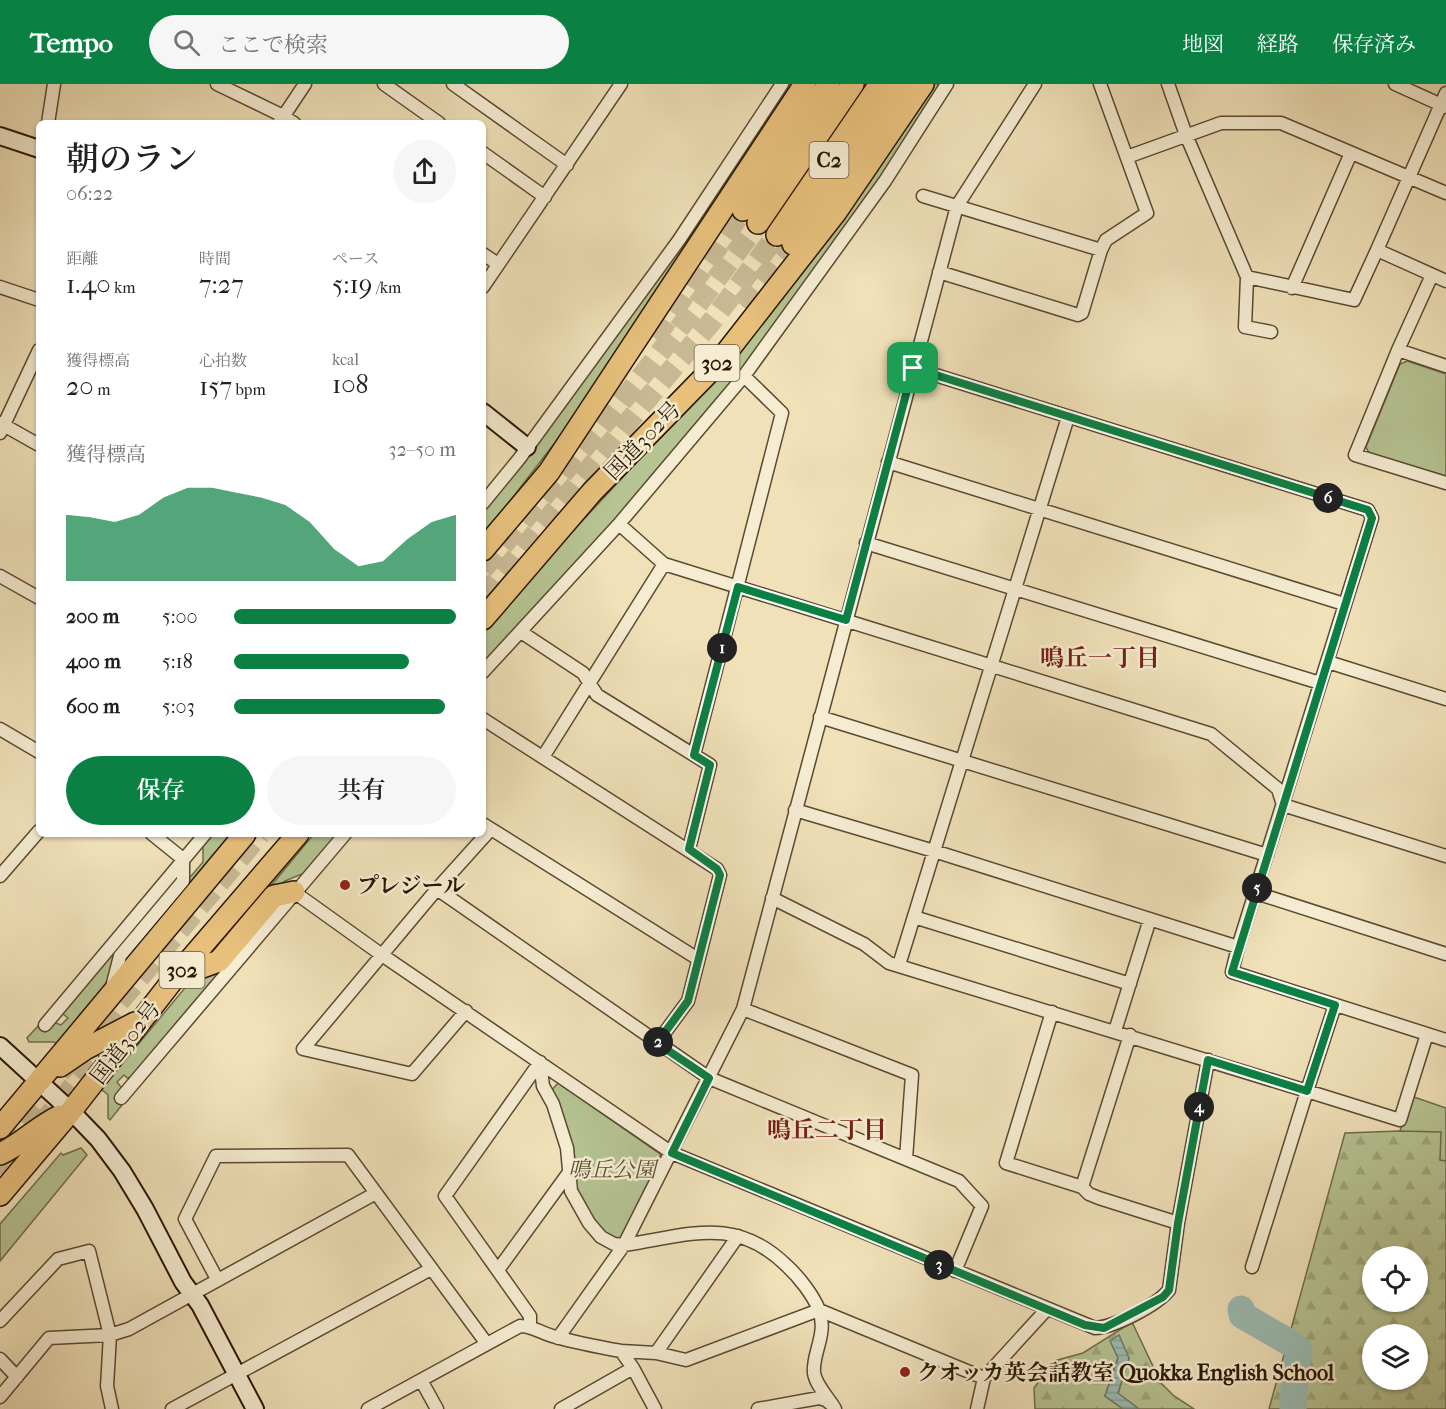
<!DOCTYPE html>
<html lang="ja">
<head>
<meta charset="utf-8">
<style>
	:root { --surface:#fff; --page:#f6f6f6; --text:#202124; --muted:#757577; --accent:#0b8043 }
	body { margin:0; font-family:"IM FELL French Canon","Noto Serif JP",serif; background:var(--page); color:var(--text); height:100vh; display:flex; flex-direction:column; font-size:22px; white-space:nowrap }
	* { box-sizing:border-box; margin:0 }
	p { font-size:20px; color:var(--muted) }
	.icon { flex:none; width:33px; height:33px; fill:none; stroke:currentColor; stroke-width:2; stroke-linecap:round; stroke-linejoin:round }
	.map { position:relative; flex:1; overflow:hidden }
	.sheet { position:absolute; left:36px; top:36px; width:450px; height:717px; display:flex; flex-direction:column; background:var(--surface); border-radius:9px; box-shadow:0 2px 4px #0004 }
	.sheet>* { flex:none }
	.buttons { position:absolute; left:1362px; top:1162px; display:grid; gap:12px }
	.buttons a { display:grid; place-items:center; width:66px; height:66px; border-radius:50%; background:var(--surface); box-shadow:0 2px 4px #0004; font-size:30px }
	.pin { position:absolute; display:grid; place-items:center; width:51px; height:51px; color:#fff; margin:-26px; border-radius:12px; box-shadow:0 3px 9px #0006 }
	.km { position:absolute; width:30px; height:30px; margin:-15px; border-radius:50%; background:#222; color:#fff; font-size:16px; line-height:30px; text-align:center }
	.round { display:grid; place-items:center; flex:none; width:63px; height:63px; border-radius:32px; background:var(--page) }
	.head { display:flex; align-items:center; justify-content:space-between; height:102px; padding:0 30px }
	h1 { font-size:33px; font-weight:600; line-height:45px }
	.figures { display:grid; grid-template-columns:repeat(3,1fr); gap:9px; height:102px; padding:6px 30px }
	.figures div { display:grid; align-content:center }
	.figures b { font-size:26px; font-weight:600 }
	.figures small { font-size:16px; font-weight:400 }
	.figures p { font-size:16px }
	.chart { height:168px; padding:12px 30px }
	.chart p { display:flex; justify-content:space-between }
	.chart svg { width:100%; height:108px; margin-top:6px; fill:var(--accent); opacity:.7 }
	.action { display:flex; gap:12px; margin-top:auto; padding:12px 30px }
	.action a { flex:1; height:69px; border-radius:36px; background:var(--accent); color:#fff; font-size:24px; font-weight:600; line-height:69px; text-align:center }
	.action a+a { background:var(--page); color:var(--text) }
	ul { padding:0 30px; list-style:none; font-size:20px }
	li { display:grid; grid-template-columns:96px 72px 1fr; align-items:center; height:45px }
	li i { height:15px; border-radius:8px; background:var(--accent) }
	header { display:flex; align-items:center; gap:36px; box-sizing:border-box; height:84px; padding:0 30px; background:var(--accent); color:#fff }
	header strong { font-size:28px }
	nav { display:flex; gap:33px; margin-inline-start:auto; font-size:21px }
	.search { width:420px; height:54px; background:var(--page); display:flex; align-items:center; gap:15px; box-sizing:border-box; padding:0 21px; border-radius:33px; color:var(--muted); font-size:22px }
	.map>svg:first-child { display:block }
</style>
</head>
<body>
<header>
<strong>Tempo</strong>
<div class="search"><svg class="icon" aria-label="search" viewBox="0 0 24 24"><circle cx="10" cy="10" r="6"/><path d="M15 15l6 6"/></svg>ここで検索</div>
<nav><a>地図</a><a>経路</a><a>保存済み</a></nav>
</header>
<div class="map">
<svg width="1446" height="1325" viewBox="0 0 1446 1325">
	<defs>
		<pattern id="forest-firs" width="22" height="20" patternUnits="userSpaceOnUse" patternTransform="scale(1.5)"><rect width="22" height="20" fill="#b6c392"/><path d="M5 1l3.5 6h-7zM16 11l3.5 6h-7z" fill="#9ca77c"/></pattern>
		<pattern id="water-rules" width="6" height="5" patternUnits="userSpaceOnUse" patternTransform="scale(1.5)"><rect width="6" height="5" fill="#9bbcb4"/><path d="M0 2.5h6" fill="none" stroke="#86a199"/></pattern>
	</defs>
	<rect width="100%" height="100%" fill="#f0e1b9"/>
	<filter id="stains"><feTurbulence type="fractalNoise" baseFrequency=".00333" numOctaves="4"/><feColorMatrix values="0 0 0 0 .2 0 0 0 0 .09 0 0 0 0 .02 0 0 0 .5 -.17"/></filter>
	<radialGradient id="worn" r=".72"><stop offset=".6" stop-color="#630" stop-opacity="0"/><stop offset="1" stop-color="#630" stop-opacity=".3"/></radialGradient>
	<path fill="#b6c392" stroke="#706d4a" stroke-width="1.5" d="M787 0H796L557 356 483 452V424Z
		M935 0H944L919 40 738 293 630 421 483 581V548L555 466 707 303 862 108Z
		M1407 277 1446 290V392L1369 369 1366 363 1400 280Z
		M211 750H234L125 879 124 878V871L203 778V762Z
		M314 750H339L307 788 285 797 279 802 214 870Z
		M176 792 179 793 114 875 108 899 58 961 54 958H29L27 954 38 942 45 948 53 938 61 941 68 934 63 930 64 925Z
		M281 815 132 993 127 994 124 991 117 998 121 1003V1006L115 1014 122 1021 110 1036 108 1034V1011L101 1005 194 893Z
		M558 999 660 1070 661 1078 622 1156 603 1151 574 1107 550 1008Z
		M1411 1012 1446 1024V1077H1440L1400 1047Z
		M81 1064 87 1071 0 1177V1140L61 1069 63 1071Z"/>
	<path fill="url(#forest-firs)" stroke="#706d4a" stroke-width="1.5" fill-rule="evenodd" d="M1400 1047 1441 1048 1440 1076 1446 1077V1325H1269L1345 1049ZM1372 1173H1418V1218H1372ZM1372 1251H1418V1296H1372Z
		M1132 1238 1161 1299 1174 1312 1194 1325H1139L1118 1310 1129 1274H1118L1105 1312 1123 1325H1035L1034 1304 1054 1277 1083 1269Z"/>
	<path fill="url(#water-rules)" stroke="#6d7a6d" stroke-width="1.5" d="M1119 1251 1129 1274 1118 1309 1139 1325H1123L1105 1312 1118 1274 1110 1257Z"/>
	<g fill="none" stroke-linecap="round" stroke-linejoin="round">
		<path stroke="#9bbcb4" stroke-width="27" d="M1241 1225 1242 1231 1292 1260 1299 1266 1293 1314V1325"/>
		<path stroke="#c8b994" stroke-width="21" stroke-dasharray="21 10" stroke-linecap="butt" d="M741 221 793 160
			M655 254 743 126
			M483 485 608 335 695 224 758 139
			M483 513 712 237 777 151
			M0 1060 260 750
			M0 1090 120 946"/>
		<g stroke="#5b4a30" stroke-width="15">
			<path id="street" d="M217 0 283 32 294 39
				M384 0 439 39
				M453 0 567 81
				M1168 0 1186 51 1247 193 1354 216 1377 166
				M1395 0 1446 23
				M1446 9 1377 166 1446 197
				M48 39 54 0
				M279 39 305 0
				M483 69 545 113
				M1127 73 1221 39H1281L1446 109
				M923 112 1101 166 1106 156 1147 129 1100 0
				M483 170 498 180
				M939 188 1078 231 1082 229 1101 166
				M1247 193 1245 243 1271 248
				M0 203 39 216
				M483 203 621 0
				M1292 204 1351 69
				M1398 266 1432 191
				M1446 282 1398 266 1355 371 1446 399
				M913 284 1368 426 1372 434 1238 863 1232 888 1446 956
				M0 339 39 361
				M0 349 39 266
				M888 378 1344 520
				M483 419 519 375 679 156 782 0
				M619 440 664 480 1211 650 1278 705 1283 721 1446 772
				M866 459 1320 599
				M0 492 39 514
				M521 548 583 589 597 611 710 681 689 765
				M1328 578 1446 615
				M483 588 619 440 744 292 885 97 947 0
				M820 633 1267 771
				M483 635 717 785 720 791 688 917 657 959
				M0 645 39 668
				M694 671 782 329 744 292
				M543 673 664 480
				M795 726 934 767 1238 863
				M483 740 698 875
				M152 750 183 775
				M0 792 39 747
				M437 805 709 994 959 1097 982 1122 955 1187
				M294 808 382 871 672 1069 1095 1244C1115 1243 1157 1221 1169 1206L1178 1139 1208 976
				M1256 809 1446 870
				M772 814 864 860 889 879 1307 1007 1252 1183
				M914 833 1130 900
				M899 881 1068 333
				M112 903 120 872 183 797V775
				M1335 921 1307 1007 1400 1036 1427 950
				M743 925 912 991 906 1075
				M466 927 412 990 303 965 437 805 491 745
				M1052 928 1006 1079 1082 1103 1130 951
				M45 941 205 750
				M1115 947 1150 835
				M540 978 543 1002 553 1020 567 1064 571 1107 589 1139 601 1153 614 1160 624 1161C688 1152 734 1130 787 1182 799 1193 813 1211 819 1226 828 1250 812 1269 814 1289 816 1302 829 1314 835 1325
				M121 1014 345 750
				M1082 1103 1089 1110 1099 1114 1178 1139
				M498 1186 570 1087
				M217 1195 185 1135 216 1072 348 1071 487 1260
				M0 1237 58 1175 89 1167 110 1251 107 1302 112 1325
				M530 1242V1232L445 1112 540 978
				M558 1254 624 1161 743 925 957 122 1035 0
				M621 1267 656 1269 686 1276 819 1226 984 1294
				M656 1269 738 1152
				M0 1275 17 1293
				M421 1296 437 1325
				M0 1313 49 1254 110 1251 129 1245 376 1109
				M172 1325 431 1185
				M368 1325 520 1242C533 1242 543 1250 556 1253 577 1259 599 1263 621 1267L633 1284 655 1325
				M561 1325 633 1284
				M758 1325 819 1314 826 1316 832 1321
				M977 1325 984 1294 1047 1225"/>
		</g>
		<g stroke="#291702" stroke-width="20">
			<path id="secondary" d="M0 52 39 65
				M483 328 527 363
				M0 962 71 1027 98 1055 122 1087 145 1125 183 1198 200 1221 255 1325"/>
		</g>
		<g stroke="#291702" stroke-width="24">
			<path id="highway" d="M743 126 829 0
				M758 139 853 0
				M777 151 880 0
				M793 160 872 49 902 0
				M483 466 549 388 805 0
				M483 535 592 408 719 278 836 128 923 0
				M178 892 219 877 274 812 294 808
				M60 982 85 965 135 939
				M0 1044 245 750
				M0 1070C22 1060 38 1042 60 1032
				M0 1111 71 1027 176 892 298 750"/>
		</g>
		<use href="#street" stroke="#f5ecd2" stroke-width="12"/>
		<use href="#secondary" stroke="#f5ecd2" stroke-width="16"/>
		<use href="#highway" stroke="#e8c07c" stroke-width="21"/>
	</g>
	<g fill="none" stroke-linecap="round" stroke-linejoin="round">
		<g stroke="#fff" stroke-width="12">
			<path id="route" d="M913 284 1368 426 1372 434 1232 888 1335 921 1307 1007 1208 976 1178 1139 1169 1206 1163 1213 1104 1244 1085 1241 672 1069 709 994 657 959 688 917 720 791 717 785 689 765 710 681 694 671 738 503 846 536Z"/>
		</g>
		<use href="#route" stroke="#0b8043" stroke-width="8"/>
	</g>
	<g fill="#8f2418" stroke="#f5ecd2" stroke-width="2">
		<circle cx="345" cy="801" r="6"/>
		<circle cx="905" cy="1288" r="6"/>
	</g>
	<g text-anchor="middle" stroke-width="5" stroke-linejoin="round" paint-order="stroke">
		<g fill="#f5ecd2" stroke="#665740" stroke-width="1.5">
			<rect x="809.5" y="58" width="39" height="36" rx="4.5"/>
			<rect x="694.5" y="261" width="45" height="36" rx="4.5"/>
			<rect x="159.5" y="868" width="45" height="36" rx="4.5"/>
		</g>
		<g font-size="21" font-weight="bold" fill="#291702">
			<text x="829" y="83">C2</text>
			<text x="717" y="286">302</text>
			<text x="182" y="893">302</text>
		</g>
		<g font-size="22" fill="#291702" stroke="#f5ecd2">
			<text transform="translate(642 356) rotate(-46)" y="8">国道302号</text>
			<text transform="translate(125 958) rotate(-52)" y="8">国道302号</text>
		</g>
		<g font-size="22" font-weight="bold" fill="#291702" stroke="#f5ecd2" text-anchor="start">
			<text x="357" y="809">プレジール</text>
			<text x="917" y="1296">クオッカ英会話教室 Quokka English School</text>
		</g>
		<g font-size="22" font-style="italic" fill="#5a5334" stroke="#f5ecd2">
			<text x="612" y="1093">鳴丘公園</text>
		</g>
		<g font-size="24" font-weight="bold" fill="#7a1f14" stroke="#f5ecd2">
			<text x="1100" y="582">鳴丘一丁目</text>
			<text x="827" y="1054">鳴丘二丁目</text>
		</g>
	</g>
	<rect width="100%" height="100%" filter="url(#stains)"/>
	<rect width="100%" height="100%" fill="url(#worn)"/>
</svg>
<div class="buttons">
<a><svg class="icon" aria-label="locate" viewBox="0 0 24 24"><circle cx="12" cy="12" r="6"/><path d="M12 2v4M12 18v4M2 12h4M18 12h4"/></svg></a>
<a><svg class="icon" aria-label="layers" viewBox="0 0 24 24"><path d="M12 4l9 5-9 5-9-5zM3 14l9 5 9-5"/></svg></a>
</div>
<div class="pin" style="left:913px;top:284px;background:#1e9e55"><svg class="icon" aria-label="arrive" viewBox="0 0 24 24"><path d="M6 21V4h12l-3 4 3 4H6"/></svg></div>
<b class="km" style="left:722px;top:564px">1</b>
<b class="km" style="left:658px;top:958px">2</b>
<b class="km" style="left:939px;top:1181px">3</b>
<b class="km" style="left:1199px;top:1023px">4</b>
<b class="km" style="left:1257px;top:804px">5</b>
<b class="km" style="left:1328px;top:414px">6</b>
<section class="sheet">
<div class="head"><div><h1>朝のラン</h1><p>06:22</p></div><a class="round"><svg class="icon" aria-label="share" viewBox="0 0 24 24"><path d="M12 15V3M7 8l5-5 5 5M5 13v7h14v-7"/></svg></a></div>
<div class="figures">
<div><p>距離</p><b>1.40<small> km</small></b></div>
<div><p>時間</p><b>7:27</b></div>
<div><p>ペース</p><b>5:19<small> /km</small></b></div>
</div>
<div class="figures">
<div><p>獲得標高</p><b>20<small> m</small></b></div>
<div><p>心拍数</p><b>157<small> bpm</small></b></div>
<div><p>kcal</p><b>108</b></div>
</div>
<div class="chart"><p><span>獲得標高</span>32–50 m</p>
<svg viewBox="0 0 160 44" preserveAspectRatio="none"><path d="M0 44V17L10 18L20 20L30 17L40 10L50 6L60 6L70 8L80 10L90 13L100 20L110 31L120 38L130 36L140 27L150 20L160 17V44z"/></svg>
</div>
<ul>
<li><b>200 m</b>5:00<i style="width:100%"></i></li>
<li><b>400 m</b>5:18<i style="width:79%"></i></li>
<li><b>600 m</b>5:03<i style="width:95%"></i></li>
</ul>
<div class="action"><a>保存</a><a>共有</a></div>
</section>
</div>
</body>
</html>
